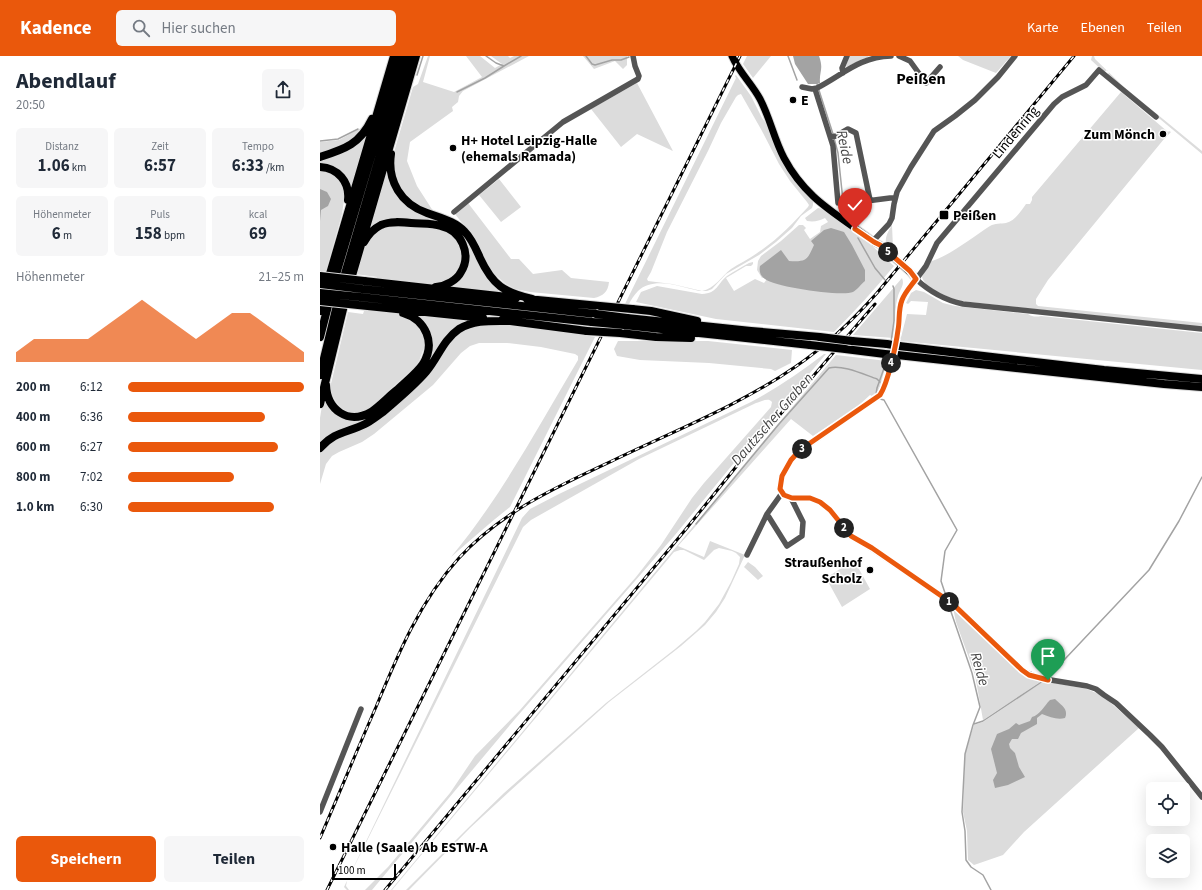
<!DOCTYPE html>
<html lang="de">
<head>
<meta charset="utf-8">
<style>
	:root { --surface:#fff; --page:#f6f6f7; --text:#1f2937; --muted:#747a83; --accent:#ea580c }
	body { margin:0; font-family:"Source Sans 3",sans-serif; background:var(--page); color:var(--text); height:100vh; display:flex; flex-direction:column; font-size:15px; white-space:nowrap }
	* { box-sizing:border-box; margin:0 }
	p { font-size:13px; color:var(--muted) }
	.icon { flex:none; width:22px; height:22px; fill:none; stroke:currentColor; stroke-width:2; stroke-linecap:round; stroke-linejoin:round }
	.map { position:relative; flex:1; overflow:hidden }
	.sheet { display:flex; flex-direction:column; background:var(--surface); width:320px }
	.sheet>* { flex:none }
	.buttons { position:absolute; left:826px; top:726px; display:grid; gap:8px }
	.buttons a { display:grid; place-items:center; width:44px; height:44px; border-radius:6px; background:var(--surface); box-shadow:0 4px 16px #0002; font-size:20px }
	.scale { position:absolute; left:12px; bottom:10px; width:64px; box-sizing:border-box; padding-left:4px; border:2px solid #000; border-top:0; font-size:11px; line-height:14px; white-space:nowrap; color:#000; -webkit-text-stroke:3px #fff; paint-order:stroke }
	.pin { position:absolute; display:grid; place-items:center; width:34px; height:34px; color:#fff; margin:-41px -17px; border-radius:50% 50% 50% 0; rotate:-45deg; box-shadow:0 0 4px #0007 }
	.pin .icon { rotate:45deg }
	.km { position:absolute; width:20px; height:20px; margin:-10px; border-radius:50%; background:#222; color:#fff; font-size:11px; line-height:20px; text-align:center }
	.round { display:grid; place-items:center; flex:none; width:42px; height:42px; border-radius:6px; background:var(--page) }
	.head { display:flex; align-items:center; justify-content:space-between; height:68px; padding:0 16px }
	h1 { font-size:22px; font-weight:700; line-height:30px }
	.figures { display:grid; grid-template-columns:repeat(3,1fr); gap:6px; height:68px; padding:4px 16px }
	.figures div { display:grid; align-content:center; border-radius:6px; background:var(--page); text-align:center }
	.figures b { font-size:17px; font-weight:700 }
	.figures small { font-size:11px; font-weight:400 }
	.figures p { font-size:11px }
	.chart { height:112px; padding:8px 16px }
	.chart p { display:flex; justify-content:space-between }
	.chart svg { width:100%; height:72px; margin-top:4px; fill:var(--accent); opacity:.7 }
	.primary-button { display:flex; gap:8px; margin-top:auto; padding:8px 16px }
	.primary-button a { flex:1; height:46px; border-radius:6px; background:var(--accent); color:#fff; font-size:16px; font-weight:700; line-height:46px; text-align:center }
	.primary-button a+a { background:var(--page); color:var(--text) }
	ul { padding:0 16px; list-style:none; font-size:13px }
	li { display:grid; grid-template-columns:64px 48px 1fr; align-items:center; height:30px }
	li i { height:10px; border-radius:5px; background:var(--accent) }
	header { display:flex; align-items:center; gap:24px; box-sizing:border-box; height:56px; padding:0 20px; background:var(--accent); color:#fff }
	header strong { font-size:19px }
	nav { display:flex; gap:22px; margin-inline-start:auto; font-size:14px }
	.search { width:280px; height:36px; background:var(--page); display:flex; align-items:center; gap:10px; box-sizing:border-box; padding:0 14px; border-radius:6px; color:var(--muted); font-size:15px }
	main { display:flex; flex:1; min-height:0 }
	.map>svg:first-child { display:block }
</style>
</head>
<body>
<header>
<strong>Kadence</strong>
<div class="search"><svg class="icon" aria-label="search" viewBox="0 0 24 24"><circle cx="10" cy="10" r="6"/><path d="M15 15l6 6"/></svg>Hier suchen</div>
<nav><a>Karte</a><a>Ebenen</a><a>Teilen</a></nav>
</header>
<main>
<section class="sheet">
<div class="head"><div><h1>Abendlauf</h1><p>20:50</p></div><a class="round"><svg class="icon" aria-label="share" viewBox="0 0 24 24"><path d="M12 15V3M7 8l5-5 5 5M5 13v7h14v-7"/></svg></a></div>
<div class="figures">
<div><p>Distanz</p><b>1.06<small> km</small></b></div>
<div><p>Zeit</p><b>6:57</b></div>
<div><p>Tempo</p><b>6:33<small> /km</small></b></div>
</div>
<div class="figures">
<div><p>Höhenmeter</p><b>6<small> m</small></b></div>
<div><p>Puls</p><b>158<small> bpm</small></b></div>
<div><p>kcal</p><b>69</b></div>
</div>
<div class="chart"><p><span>Höhenmeter</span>21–25 m</p>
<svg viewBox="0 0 160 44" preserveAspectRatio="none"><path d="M0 44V38L10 30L20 30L30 30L40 30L50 22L60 14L70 6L80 14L90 22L100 30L110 22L120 14L130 14L140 22L150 30L160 38V44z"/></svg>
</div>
<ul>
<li><b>200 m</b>6:12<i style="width:100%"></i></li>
<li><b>400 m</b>6:36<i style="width:78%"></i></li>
<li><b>600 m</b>6:27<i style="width:85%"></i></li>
<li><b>800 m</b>7:02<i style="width:60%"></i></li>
<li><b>1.0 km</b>6:30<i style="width:83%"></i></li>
</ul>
<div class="primary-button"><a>Speichern</a><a>Teilen</a></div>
</section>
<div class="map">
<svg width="882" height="834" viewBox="0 0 882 834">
	<rect width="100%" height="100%" fill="#fff"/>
	<path fill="#dcdcdc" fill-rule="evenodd" d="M108 0H110L103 26 134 36 162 21 146 0H160L175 12 182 8 171 0H188L190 2 194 0H209L143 35 139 40 138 46 132 51 133 55 90 86 87 105 97 130 115 158 90 145 79 131 73 109 74 96 93 31 98 28Z
		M263 0H307V9L303 13 295 5 274 13Z
		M427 0H451L433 22 423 8Z
		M529 0H549L547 2 542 3 527 11 526 10Z
		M638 0H691L676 17 643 4Z
		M772 0H774L775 3 804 31 882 95V98L787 19 789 17 787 14 784 16 771 4Z
		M416 19 431 40 442 62 448 70 493 144V149L492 152 481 160 472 172 456 186 439 199 406 218 392 233 387 235H379C361 231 334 220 318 235 314 239 311 244 309 248H305L416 22 415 20ZM421 38 442 75 459 108 470 125 487 146 489 149 488 151C473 167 458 183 440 195 431 202 420 207 411 213 402 220 394 233 382 235L352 228 328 225 327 223 331 216 347 176 388 95 401 67 416 41 418 39Z
		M317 27 353 95 317 78 301 91 271 53Z
		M801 36 848 76 849 75 851 76 844 83 728 224 716 243V248L718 250 882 267V271L641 245C630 242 605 233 602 221L609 206C628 201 653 181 670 170 675 167 681 168 686 167 695 165 701 155 706 148H710L712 144V141Z
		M41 72 42 74 30 86 0 99V86L19 84Z
		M48 78 31 136 28 127 0 110V104L30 93Z
		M68 104 81 142 138 172 188 238 124 232 145 210 137 177 84 164 47 174Z
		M0 114 9 115 17 121 23 129 25 138 22 158 6 215H0Z
		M179 123 201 151 181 166 159 139Z
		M148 147 191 203H199L213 218 242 214 251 222 289 226C288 236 283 240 274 242L210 236 195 233 186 228 172 216 150 177 135 158Z
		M498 152 503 153 547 185 574 210C555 233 535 255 514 276L396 263 316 246 321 236 337 230 382 238C398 237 397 228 407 220 414 215 422 211 429 207L433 206V208L431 210H426L406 222 414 235 435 223 444 227 447 223 525 236 493 194 490 200 485 205 442 222 437 214 438 205 441 200 461 185 479 169H483L486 172 484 174 490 183 500 176 501 170 508 166 505 162C499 165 494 166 487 165L485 162Z
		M76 169 127 173 141 187 143 205 132 222 115 229H110L57 223V221L35 218 47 184 57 174Z
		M572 169 573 192 579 198 575 200 566 191C565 180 567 178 572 169Z
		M582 222C585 229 580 233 578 240 574 253 576 268 574 282L533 279Z
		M596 234 604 236 623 247 635 250 708 258C712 261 717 261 721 260L882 277V314L580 285 587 258 606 259 608 246 591 245 588 248 586 247 591 237Z
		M49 253 84 258 101 270 107 292H104L99 305 95 311C85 320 75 329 65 338 59 344 52 352 43 355 25 361 14 347 10 332L28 256 43 258 44 255H48Z
		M94 258 147 263 131 275 126 280 121 286 109 307 54 359 0 388V362L4 337 8 346 38 362 93 321 110 294Z
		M171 267 259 278 275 281 190 451C169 467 151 484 131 501 181 441 218 371 258 304V300L255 298 221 291 187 287H159L150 290 141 297 113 329 54 378 42 386 19 396 12 400 6 408 0 428V397L13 384 43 371 145 272Z
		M298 285H388L472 294 471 307 455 315 451 313 389 307 320 304 297 300 294 293Z
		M504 298H506L422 397 355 479 195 663 52 834H45L68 811 130 737 155 700 200 654 316 521 341 489 372 442 384 427 451 351 452 346C448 341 441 346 436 347L319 403 211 464 203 471 27 825 26 830 29 834H27L24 831 202 462 210 453 239 438 431 346C457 332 481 316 504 298Z
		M516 299 567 305 559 334 552 340 550 339 538 350 493 380 471 363 358 490 384 501 390 485 425 499 405 542 396 556 385 569 361 590 289 646 190 735 150 772 89 834H86L146 774 184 737 286 647 355 593 376 575 385 566 399 548 411 526 419 508 420 501 416 497 412 495 399 492 394 494 384 504 364 494H360L354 496 72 834H71L366 479 431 400Z
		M534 504 550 533 522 551 506 522Z
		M428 506 435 511 443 520 438 524 424 511Z
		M633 552 640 558 699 614 723 624 663 664 655 619 636 566Z
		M724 625 767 633 783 640 819 672 704 776 683 799 654 809 648 804 647 775 643 756 645 698 654 669 663 666Z"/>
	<path fill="#a3a3a3" d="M473 0H499C504 14 499 15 500 27L497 28H488L475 8Z
		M0 133 7 136 11 143 8 150 1 154 0 165Z
		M511 172 524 176 532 189 545 214V225C541 228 537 234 533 236 522 241 455 231 445 223 440 220 439 215 440 210L461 194 469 205C487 206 487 204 494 189L491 185 504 174Z
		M735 643C741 649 749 653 745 662 737 664 730 661 722 658L717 662V668L701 677 698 683H692L689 688 690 692 695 697 699 711 705 721 688 729 675 732 673 724 677 717 671 693 677 678 689 673 696 667 699 669 710 665 712 661C720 659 724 650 730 644Z"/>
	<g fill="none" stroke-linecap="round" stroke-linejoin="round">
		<path stroke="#a3a3a3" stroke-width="1.5" d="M166 0 176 7 184 10 201 0
			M266 0 272 8 275 9 292 4H301L309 1
			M468 0 477 24
			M97 19 103 0
			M497 28 513 78
			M137 36 165 22 184 10
			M514 82 518 97 523 145
			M0 85 18 83 38 73
			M524 149 525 160
			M538 182 555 212 565 224
			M571 286 574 265V233L573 230
			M556 338 557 332 568 301
			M560 343 564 344 637 474 625 495 621 525 626 540
			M376 468 459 368 509 312C522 308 545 319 557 323L560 326
			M628 547 652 617 660 651 653 669 645 698 642 756 645 775 646 804 651 811 663 819 671 834
			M728 621 829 514 859 465 882 421
			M654 668 663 665 723 625"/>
		<g stroke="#dbdbdb" stroke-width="9">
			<path id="major" d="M412 0C419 16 432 28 440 43 450 62 454 83 464 102 487 145 518 158 554 186L560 189 591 217 596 223"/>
		</g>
		<g stroke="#dbdbdb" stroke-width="10">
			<path id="highway" d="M71 98C67 125 81 148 107 157 120 162 135 165 145 176 152 183 156 193 160 202 173 230 184 236 212 243
				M0 101C25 93 40 88 52 63
				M0 111C18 112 30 126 28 144
				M44 186C48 179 53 173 61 169 70 165 81 166 91 167 101 168 112 167 121 170 141 174 152 198 141 216 137 224 126 230 116 231
				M44 225 196 242
				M7 228 74 0
				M22 228 89 0
				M29 230 96 0
				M42 233 276 258
				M40 241 272 266
				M207 243 280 250
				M38 249 163 262
				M312 253 331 255 377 265
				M0 255 4 239
				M307 262 431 275 500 281
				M182 264 267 275
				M304 269 490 289
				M300 277 336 281 371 282
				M0 281 17 215 81 0
				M532 285 567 288
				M579 290 784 314 882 323
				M525 293 565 298
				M577 299 844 328 882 331
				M0 319 19 241
				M6 329C7 354 28 369 51 356 60 350 68 341 77 334 85 326 96 318 103 308 116 287 106 264 83 257
				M0 348 26 241
				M0 392C15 375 27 377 45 368 51 365 57 360 63 356 77 344 94 330 106 316 118 302 123 284 139 273 154 264 170 265 187 265"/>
		</g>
		<path stroke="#555" stroke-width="5.5" d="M579 0 590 5 606 27 620 11
			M523 17 522 12 527 0
			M482 31 492 33 497 32C524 18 539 1 571 0
			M495 33 513 90 518 147H531L570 142H575
			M836 61 779 14 766 29 742 41 734 48 617 187 606 210 586 237 582 245 580 254 578 280 571 308 563 335 560 339 480 395 471 404 462 420 460 433 463 439 471 442H490L500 446 510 454 531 480 552 493 633 548 701 614 719 622 767 630 776 633 784 639 796 647 830 679 842 691 882 741
			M511 81 516 80 528 73 536 77 550 144
			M134 156 243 66 318 23 319 20 315 10 313 0
			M553 185 569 168 572 162 574 148 577 136 591 111 614 75 635 60 655 44 678 21 695 0
			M596 223C610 236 624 244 643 248L882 273
			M447 458 467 490 482 480 483 466 471 442
			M427 499 447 458 462 437
			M0 756 41 653"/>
		<use href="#major" stroke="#000" stroke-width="7"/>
		<use href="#highway" stroke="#000" stroke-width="8"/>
		<g stroke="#000" stroke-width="3">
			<path id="rail" d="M0 782C19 738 37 694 56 651 78 598 100 545 139 502 181 456 238 430 294 404 354 375 420 349 475 311 506 290 532 265 557 237L754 0
				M7 834 420 0
				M65 834 366 473 428 396 555 248"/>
		</g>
		<use href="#rail" stroke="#fff" stroke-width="1.5" stroke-dasharray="4.5" stroke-linecap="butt"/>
		<g stroke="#dbdbdb" stroke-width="10" stroke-linecap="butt">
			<path id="highway-bridge" d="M0 220 44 225
				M0 228 42 233
				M0 237 40 241
				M0 245 38 249
				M280 250 312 253
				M276 258 307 262
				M272 266 304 269
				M267 275 300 277
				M500 281 532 285
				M567 288 579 290
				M490 289 525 293
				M565 298 577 299"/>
		</g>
		<use href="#highway-bridge" stroke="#000" stroke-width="8"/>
	</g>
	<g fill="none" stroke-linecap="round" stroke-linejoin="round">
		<g stroke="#fff" stroke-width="8">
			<path id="route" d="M535 173 554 186 560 189 590 215 596 223C591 230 585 236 582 244 578 254 580 264 578 274 576 289 568 327 560 339L480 394 471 404 462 420 460 433 464 439 472 442H490L500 446 510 454 531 480 552 492 633 548 702 614 709 619 728 624"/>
		</g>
		<use href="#route" stroke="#ea580c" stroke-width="5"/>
	</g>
	<g fill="#000" stroke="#fff" stroke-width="1.5">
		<circle cx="473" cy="44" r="4"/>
		<circle cx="843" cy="78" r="4"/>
		<circle cx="133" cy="92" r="4"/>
		<rect x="619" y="154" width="10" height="10" rx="2"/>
		<circle cx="550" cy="514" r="4"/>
		<circle cx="13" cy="791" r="4"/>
	</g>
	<g text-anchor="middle" stroke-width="3" stroke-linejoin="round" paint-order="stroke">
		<g font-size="14" font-weight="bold" fill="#000" stroke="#fff" text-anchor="start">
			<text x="481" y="49">E</text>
			<text x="835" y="83" text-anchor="end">Zum Mönch</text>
			<text x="141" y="89">H+ Hotel Leipzig-Halle<tspan x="141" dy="16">(ehemals Ramada)</tspan></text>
			<text x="633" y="164">Peißen</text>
			<text x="542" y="511" text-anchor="end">Straußenhof<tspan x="542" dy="16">Scholz</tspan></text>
			<text x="21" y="796">Halle (Saale) Ab ESTW-A</text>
		</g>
		<g font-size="14" fill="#000" stroke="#fff">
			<text transform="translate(695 76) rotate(-50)" y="5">Lindenring</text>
		</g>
		<g font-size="15" font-style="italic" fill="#444" stroke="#fff">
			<text transform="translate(525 91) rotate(78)" y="5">Reide</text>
			<text transform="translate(452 363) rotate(-49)" y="5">Dautzscher Graben</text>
			<text transform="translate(660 613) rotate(74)" y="5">Reide</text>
		</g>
		<g font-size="16" font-weight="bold" fill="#000" stroke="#fff">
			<text x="601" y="28">Peißen</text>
		</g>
	</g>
</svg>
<div class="buttons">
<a><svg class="icon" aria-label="locate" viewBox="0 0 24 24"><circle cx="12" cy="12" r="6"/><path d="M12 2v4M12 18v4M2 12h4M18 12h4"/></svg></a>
<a><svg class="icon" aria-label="layers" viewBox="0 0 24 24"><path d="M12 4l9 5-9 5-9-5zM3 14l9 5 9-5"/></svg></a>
</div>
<div class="scale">100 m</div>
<div class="pin" style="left:728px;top:624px;background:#1e9e55"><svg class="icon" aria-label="arrive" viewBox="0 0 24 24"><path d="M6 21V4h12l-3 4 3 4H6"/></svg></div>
<div class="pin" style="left:535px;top:173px;background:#d93025"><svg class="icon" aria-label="check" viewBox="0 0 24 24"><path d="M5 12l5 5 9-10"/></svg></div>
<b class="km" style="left:629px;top:546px">1</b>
<b class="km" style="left:524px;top:472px">2</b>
<b class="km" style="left:482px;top:393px">3</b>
<b class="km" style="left:571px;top:307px">4</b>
<b class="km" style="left:568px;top:196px">5</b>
</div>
</main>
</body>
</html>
